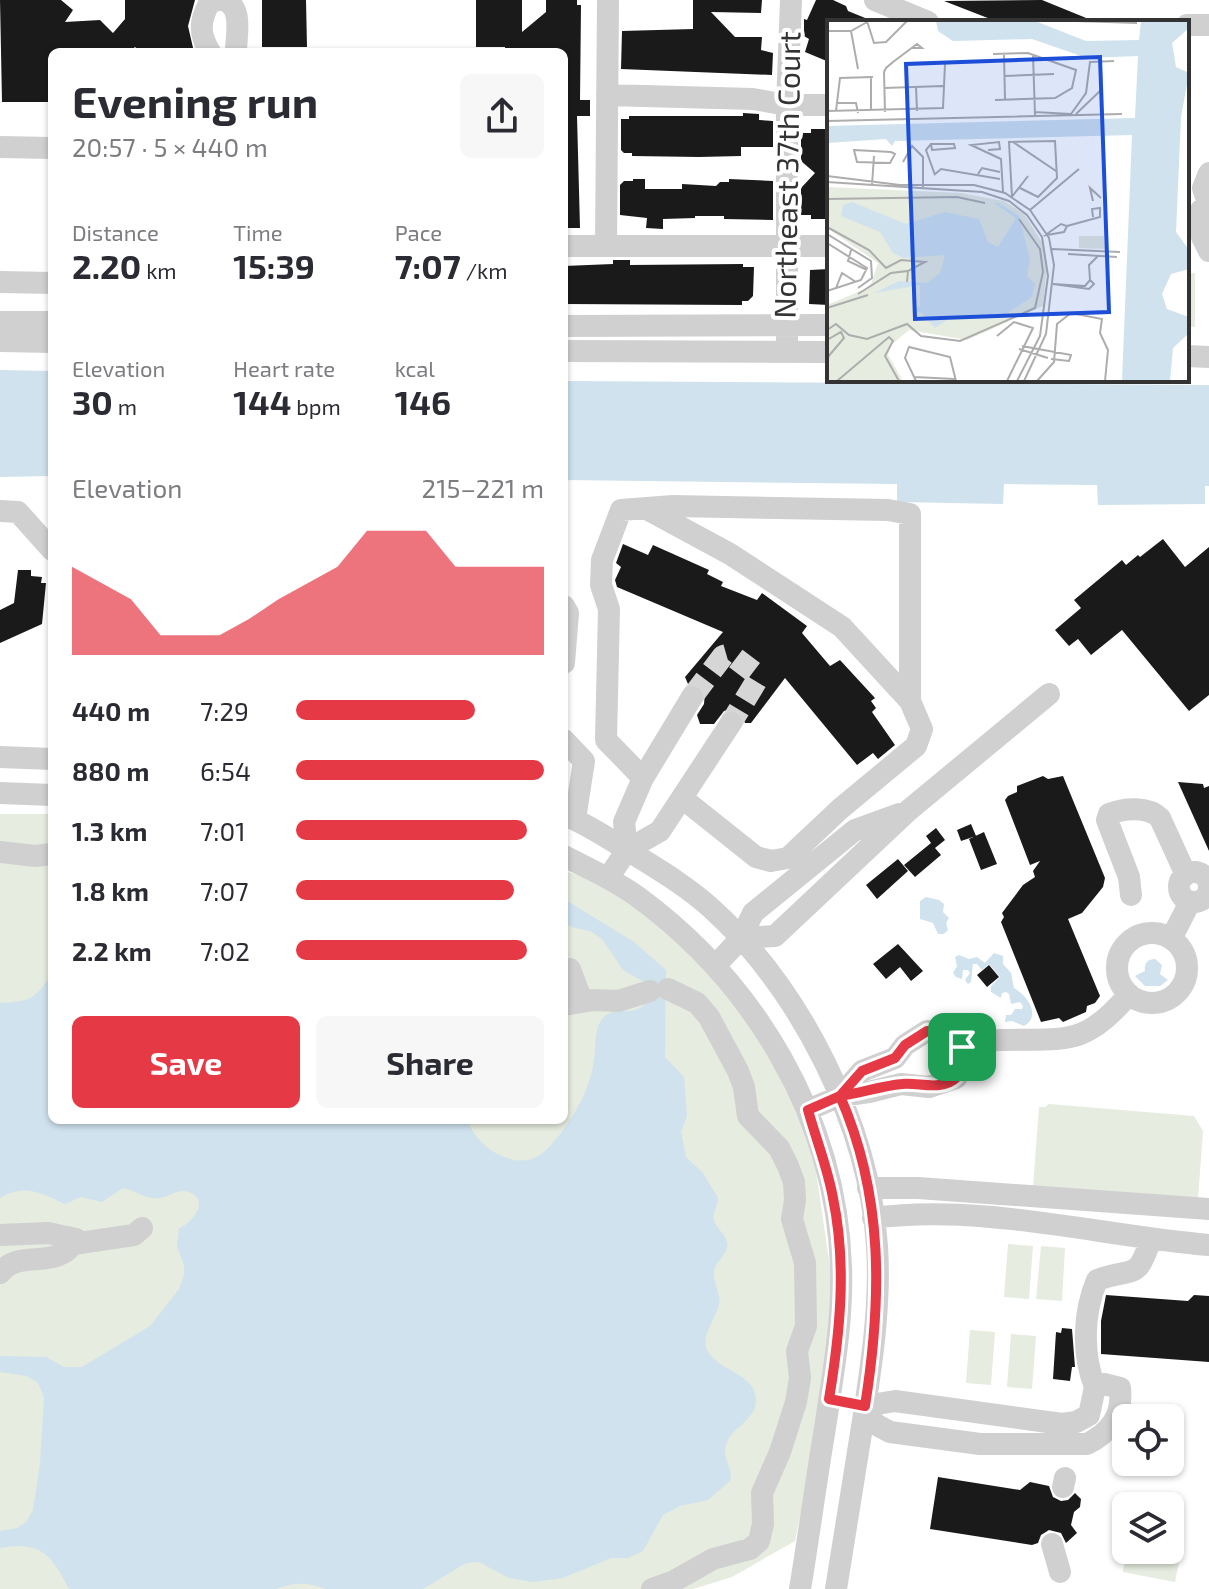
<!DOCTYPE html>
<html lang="en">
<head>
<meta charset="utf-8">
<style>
	:root { --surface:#fff; --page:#f7f7f7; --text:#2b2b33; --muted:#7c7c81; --accent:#e63946 }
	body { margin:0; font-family:"Exo 2",sans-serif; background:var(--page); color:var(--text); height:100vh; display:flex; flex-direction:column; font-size:30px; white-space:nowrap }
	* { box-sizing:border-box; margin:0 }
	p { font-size:26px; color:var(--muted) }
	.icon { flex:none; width:44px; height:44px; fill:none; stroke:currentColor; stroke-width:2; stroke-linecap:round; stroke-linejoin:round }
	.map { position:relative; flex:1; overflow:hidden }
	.side { position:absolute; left:48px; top:48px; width:520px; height:1076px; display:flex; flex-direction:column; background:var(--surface); border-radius:12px; box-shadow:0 2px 6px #0004 }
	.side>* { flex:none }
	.buttons { position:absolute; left:1112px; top:1404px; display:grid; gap:16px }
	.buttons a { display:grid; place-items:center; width:72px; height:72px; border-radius:12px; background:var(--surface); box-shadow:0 2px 6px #0004; font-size:40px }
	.pin { position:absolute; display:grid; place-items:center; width:68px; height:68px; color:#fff; margin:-34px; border-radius:16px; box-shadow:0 4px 12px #0006 }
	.round { display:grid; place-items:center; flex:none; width:84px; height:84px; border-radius:12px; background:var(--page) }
	.head { display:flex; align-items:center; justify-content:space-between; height:136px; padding:0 24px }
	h1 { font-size:44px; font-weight:700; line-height:60px }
	.figures { display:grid; grid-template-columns:repeat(3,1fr); gap:12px; height:136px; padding:8px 24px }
	.figures div { display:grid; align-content:center }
	.figures b { font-size:34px; font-weight:700 }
	.figures small { font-size:22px; font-weight:400 }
	.figures p { font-size:22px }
	.chart { height:224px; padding:16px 24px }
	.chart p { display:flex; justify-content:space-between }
	.chart svg { width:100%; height:144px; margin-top:8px; fill:var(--accent); opacity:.7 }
	.cta { display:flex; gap:16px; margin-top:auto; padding:16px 24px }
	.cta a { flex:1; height:92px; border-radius:12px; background:var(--accent); color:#fff; font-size:32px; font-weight:700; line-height:92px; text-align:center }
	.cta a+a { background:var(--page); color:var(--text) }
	ul { padding:0 24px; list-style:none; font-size:26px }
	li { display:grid; grid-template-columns:128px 96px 1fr; align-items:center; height:60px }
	li i { height:20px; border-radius:10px; background:var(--accent) }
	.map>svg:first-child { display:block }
</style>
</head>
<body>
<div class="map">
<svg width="1209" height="1589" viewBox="0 0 1209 1589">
	<rect width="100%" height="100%" fill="#fff"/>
	<path fill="#e6ecdf" d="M1187 273H1195V327H1187Z
		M0 814H52V1120H564V871L578 875 633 904 699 958 766 1047 813 1151 833 1287 819 1428 795 1541 732 1577 693 1589H0Z
		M1049 1104 1194 1116 1203 1131 1198 1199 1033 1187 1039 1107H1045Z
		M1008 1244 1033 1246 1029 1299 1004 1297Z
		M1041 1246 1065 1248 1062 1301 1036 1299Z
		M970 1330 995 1332 991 1385 966 1383Z
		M1011 1334 1036 1336 1032 1389 1007 1387Z
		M1126 1550 1180 1557 1175 1582 1123 1572Z"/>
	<path fill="#cfe2ee" d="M0 370 52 371V476L0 477Z
		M564 381 1209 385V486H1205V504L1098 505 1097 485 1004 484 1003 504 897 502V484L564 480Z
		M926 897 939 900 944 904 943 912 949 918 946 923 948 930 944 934H938L933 923 920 919V901Z
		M564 899 634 942 666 970 665 1057 684 1077 687 1116 681 1132 686 1157 703 1173 718 1198C718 1206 712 1213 714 1221 717 1230 730 1237 727 1248 724 1258 713 1263 714 1275 714 1285 721 1294 719 1304 717 1318 700 1335 707 1350 717 1371 756 1373 756 1400 756 1421 731 1427 726 1445 722 1457 732 1467 731 1480L708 1500 680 1506 663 1515 643 1551 628 1558H611L563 1578 533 1582 509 1578 479 1562 466 1563 423 1589H326C308 1582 294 1582 276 1589H69C52 1555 40 1540 0 1548V1531L17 1528 27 1521 33 1510 40 1463 44 1397 38 1383 27 1376 0 1372V1356L46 1357 64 1367H82L150 1326 179 1289 184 1275V1265L177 1246 179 1228C193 1223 210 1200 189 1192 177 1188 169 1197 159 1198 146 1200 135 1190 123 1188L102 1202 81 1197 65 1204C42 1193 24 1183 0 1198V1003C33 1001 33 1000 52 974V1120H468C476 1149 520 1175 545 1151 567 1130 588 1095 593 1066 596 1054 594 1035 599 1024 613 996 647 1030 650 985L623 970 602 939 590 931 571 927 564 922Z
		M994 953 1003 956V964L1011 973 1014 988C1027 995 1042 1016 1024 1026L1012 1021 1005 1022 1006 1015H1011L1015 1009H1022L1023 1006 1020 1002 1011 1004 1009 994 1006 992 1002 993 1001 998 991 992V986L1000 977 989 964 982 970 977 964H973L971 982 968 984 965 980 970 973 968 970H963L962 979 956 977 953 973 957 966 955 957 959 955 969 959 977 957 985 963Z
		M1155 959 1162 965 1160 974 1168 980 1160 986H1145L1135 976 1145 971C1144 964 1147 959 1155 959Z"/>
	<path fill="#1a1a1a" d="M0 0H61L73 10 65 22 100 20 113 33 125 19V0H195L188 26 194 52H141L135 47 129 52H52V102H2Z
		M262 0H306L307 47H262Z
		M476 0H522V32L546 12V0H577V5H581L580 100H590V116H577L580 228H564V52H505V47H476Z
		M693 0H762L761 13 711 12 735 37H762L761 50 773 53 772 75 621 69 622 31 693 29Z
		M816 0H833L846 6 848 11 875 22H829V62L805 52 809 39 804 36V19L807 20Z
		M1042 0 1096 22H998L944 1Z
		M743 113 759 114V120L773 121V147H741V156L699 157 632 156V153H624L621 150V119H629V116H743Z
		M811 129H827V219H811V215H801V188L815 173 801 161V133H811Z
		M633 179H645V189H682V184L716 186 720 182H729V179L773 181V220L724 219V216H695V218L663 219V229L646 228 647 218 620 215V185L624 181H633Z
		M613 260H630V265L743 264V267H754L753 296 748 301H742V305L564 304V266L613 264Z
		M829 269V305L809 304 810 270Z
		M1163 539 1185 567 1209 547V695L1189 711 1122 630 1091 655 1078 639 1069 646 1055 630 1081 608 1074 600 1122 560 1126 565 1138 555 1140 557Z
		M623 544 648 555 653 545 709 570 707 574 723 582 721 586 757 600 762 593 807 626 802 633 830 666 840 660 875 698 871 701 876 708 872 712 895 745 878 759 873 753 857 765 785 678 751 723H745L739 712 731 709 724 711 714 724H700L697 715 704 704 705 691 699 685 688 684 685 677 723 632 617 587 615 580 621 567 616 563Z
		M18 570H31V576L42 577 41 583H46L42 624 0 643V610L14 603Z
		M1043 776 1048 779 1063 776 1105 878 1103 887 1082 913 1068 919 1100 996 1095 1003 1087 1006 1086 1012 1063 1022 1059 1018 1041 1022 1001 922 1004 917 1002 913 1023 885 1035 877 1033 871 1040 861 1030 865 1005 800 1008 796 1017 792V786Z
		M1178 782 1203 784 1204 788 1209 786V851Z
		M971 824 976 836 961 841 957 830Z
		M936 828 945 840 935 848 941 855 915 877 904 865 931 843 926 836Z
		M984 832 997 864 981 870 969 839Z
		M898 859 908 871 877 899 866 885Z
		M898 944 923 971 911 981 900 967 886 979 873 964Z
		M989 965 999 977 987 987 977 975Z
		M1106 1295 1188 1301 1194 1295 1209 1296V1362L1101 1354V1321Z
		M1062 1328 1072 1329 1075 1367H1072L1070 1381 1053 1379 1056 1332 1061 1333Z
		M938 1477 1020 1490 1030 1482 1049 1486 1053 1497 1061 1501 1068 1500 1075 1493 1081 1499 1080 1507 1074 1512 1071 1525 1077 1533 1066 1543 1061 1533 1049 1530 1041 1535 1038 1543 1032 1545 930 1529Z"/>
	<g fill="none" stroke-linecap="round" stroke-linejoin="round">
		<path stroke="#d6d6d6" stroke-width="22" stroke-dasharray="22 11" stroke-linecap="butt" d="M692 697 723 656 730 654 755 673 757 680 731 723"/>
		<path stroke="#d0d0d0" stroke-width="22" d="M223 0C244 6 236 35 236 52
			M875 0 928 22
			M1187 25H1209
			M210 52C199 34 199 21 210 2L219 0
			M607 95 753 99 787 105H829
			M0 147 52 148
			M1209 173 1203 188 1209 206
			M1201 210 1202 237 1209 251
			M564 246H829
			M606 246 608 0
			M0 282 52 283
			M0 322H52
			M564 326 829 325
			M0 341 52 342
			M564 351 829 352
			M787 351V105L791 0
			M1187 356 1209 357
			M645 508 730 554 842 627 910 701
			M0 511 18 512 52 550
			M564 606 568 613 564 663
			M564 740 584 761 575 819
			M0 757 52 759
			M643 778 692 697
			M0 793 52 795
			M564 815C587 824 606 837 627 850 656 868 687 886 712 909 801 990 869 1125 877 1246 881 1306 871 1367 862 1427 853 1481 845 1535 836 1589
			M627 850 624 822 643 778 606 740 609 609 601 585 602 560 621 510 673 506 888 510 910 514V701L922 729 916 746 840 809 788 858 771 861 756 857 682 798
			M0 852 35 856 52 854
			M564 856C589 869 615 880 638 897 755 983 836 1118 841 1266 843 1321 833 1374 825 1428 816 1481 809 1535 800 1589
			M1179 887a15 15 0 1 1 30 0a15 15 0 1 1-30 0Z
			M608 878 627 850 660 831 731 723
			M1131 895 1129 877 1107 820 1109 814C1124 808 1148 806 1160 818L1186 875
			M1117 968a35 35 0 1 1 70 0a35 35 0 1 1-70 0Z
			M741 938 775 936 909 810 1049 694
			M1171 939 1190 902
			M716 965 741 938 753 913 855 830 899 814
			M570 969 582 1001
			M564 1005 593 1000 618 1001 650 991
			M962 1047C974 1045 987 1040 999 1040 1062 1038 1084 1049 1129 994
			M808 1110 840 1096 869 1092 901 1084 929 1087 956 1078 962 1067V1047L955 1035 927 1031 905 1045 895 1058 862 1071 840 1096
			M868 1188H918L1209 1209
			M873 1218C982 1203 1100 1236 1209 1245
			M0 1235 48 1233 76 1239C58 1273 20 1247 0 1273
			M73 1244 134 1235 142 1228
			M1104 1384 1120 1388C1123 1415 1111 1432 1087 1444H980L890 1432 875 1424 865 1406 895 1401 1062 1424 1076 1422 1089 1415 1095 1387Z
			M1095 1387C1082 1354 1083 1313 1097 1280 1135 1266 1136 1283 1151 1239
			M1063 1487 1065 1478
			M1052 1544 1060 1572
			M652 1589 674 1581 713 1559 750 1549 759 1541 763 1524 762 1493 780 1452 796 1402 800 1378 797 1351 806 1326 805 1263 792 1219 795 1200 794 1182 788 1166 779 1148 748 1116 744 1087 738 1071 709 1017 697 1003 668 989"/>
	</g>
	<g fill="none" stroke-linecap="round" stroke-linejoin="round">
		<g stroke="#fff" stroke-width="16">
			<path id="route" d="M962 1047 955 1035 927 1031 905 1045 895 1058 862 1071 840 1096 808 1110C816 1139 828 1169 833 1198 847 1265 840 1333 829 1399L865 1406C882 1299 884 1196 840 1096 861 1093 881 1086 902 1084 919 1082 942 1092 957 1077 964 1070 962 1057 962 1047"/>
		</g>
		<use href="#route" stroke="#e63946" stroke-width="10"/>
	</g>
	<g text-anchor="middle" stroke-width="8" stroke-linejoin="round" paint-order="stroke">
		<g font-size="30" fill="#333" stroke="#fff">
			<text transform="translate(788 175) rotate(-89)" y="10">Northeast 37th Court</text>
		</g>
	</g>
	<g transform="translate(827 20)">
		<rect width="362" height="362" fill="#fff"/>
		<path d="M0 167 134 173 177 181 197 194 216 224 220 246 216 286 140 320 82 310 64 325 61 335 76 361H0V285L43 267 51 243 0 208ZM252 216H277L278 229 252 228Z" fill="#e6ecdf"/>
		<path d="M109 1H208L259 21 312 20 314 1H362V8L345 23 349 47 362 53 354 97 349 212 362 230V249L344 254 335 274 340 289 362 297V313L346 328 343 361H295L305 115 68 121 65 126 59 119 0 123V106L308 98 311 36 260 38 205 19 126 21 111 11ZM25 182 79 204 118 192 152 199 161 222 171 227 189 198 167 183H172L192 196 203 239 200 256 208 264 205 277 179 294 123 298 108 308 95 293 85 290 93 286V265L47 273 72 261 100 263 113 253 118 235 76 238 66 233 53 212 14 196 16 185Z" fill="#cfe2ee"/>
		<path fill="none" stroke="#adadad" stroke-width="2" d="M40 1 47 23 59 22 80 1M249 1 310 3M0 11H24L42 1M24 11 31 49M166 34 201 33 249 50 245 68 228 78 168 80M177 34 178 80M206 35 208 95M177 56 227 54M44 57V90M89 67 90 91M57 68 116 66M9 83H29L31 93M0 91 116 88 118 44M9 91 13 58 46 57M58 92 57 52 59 48 66 42 90 24 95 28H85M207 92 244 94M244 94 259 73 263 42 287 41M249 94 274 70M0 101 295 94M186 122 229 151M104 124H127L128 128 105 130ZM104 124 99 130 108 155M27 130 64 132 68 134 63 143 30 142ZM161 130 173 129 172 122 144 125 174 139 176 172M76 142 85 126 96 137V167M151 154 155 148 173 152M107 155 114 149 173 159M0 156 73 165H147L178 173 203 190 222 218 227 245 219 314 197 361M0 162 155 172 182 181 200 195 215 217 221 256 213 316 190 361M45 165 47 136M185 177 182 122 228 121 230 158 211 177 193 168M184 178 201 156M0 179 130 177 158 183M266 181 263 168 274 178M203 190 252 149M240 206 273 197V188L265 189 266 197M0 207 42 230 59 248 74 240 98 242 81 251M0 214 44 241 45 258 31 268M217 216 234 204 240 206 237 212 220 215M0 223 40 248 34 260 0 271M225 229 293 232M24 230 21 241 40 250M241 234 290 237M263 260 267 264 262 269 226 264 258 266ZM263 260 262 245 271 236M9 268 15 253 29 262M31 274 64 253 81 251 80 262M0 288 41 275M0 310 9 304 22 315 40 319 80 304 94 316 133 321 208 288 216 252 213 229 192 199M170 316 187 302 206 308 180 361M0 320 14 312 17 318 0 338M195 326 244 335 242 341 224 339M192 329 221 338M87 357 128 359M10 361 62 317 66 321 58 336 72 361M89 361 78 338 82 327 123 337 129 361M210 361 227 342 230 304 244 293 275 299 273 313 281 330 278 361"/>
		<path fill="#1d4ed8" fill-opacity="0.15" stroke="#1d4ed8" stroke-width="4" d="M273 37 282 292 88 299 79 44Z"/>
		<rect width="362" height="362" fill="none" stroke="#333" stroke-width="4"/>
	</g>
</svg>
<div class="buttons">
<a><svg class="icon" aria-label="locate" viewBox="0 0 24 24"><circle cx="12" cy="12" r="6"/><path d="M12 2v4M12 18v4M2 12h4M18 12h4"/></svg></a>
<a><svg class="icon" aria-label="layers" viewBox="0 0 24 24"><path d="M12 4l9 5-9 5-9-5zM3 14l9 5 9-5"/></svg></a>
</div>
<div class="pin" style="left:962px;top:1047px;background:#1e9e55"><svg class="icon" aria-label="arrive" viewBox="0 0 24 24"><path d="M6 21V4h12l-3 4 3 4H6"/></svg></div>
<section class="side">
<div class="head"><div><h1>Evening run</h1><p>20:57 · 5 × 440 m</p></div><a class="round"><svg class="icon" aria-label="share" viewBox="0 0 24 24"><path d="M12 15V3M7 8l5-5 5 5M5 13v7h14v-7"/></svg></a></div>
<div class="figures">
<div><p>Distance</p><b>2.20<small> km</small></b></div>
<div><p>Time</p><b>15:39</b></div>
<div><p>Pace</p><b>7:07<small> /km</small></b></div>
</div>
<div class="figures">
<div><p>Elevation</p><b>30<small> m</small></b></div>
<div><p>Heart rate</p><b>144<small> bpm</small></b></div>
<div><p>kcal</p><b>146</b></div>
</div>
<div class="chart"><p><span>Elevation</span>215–221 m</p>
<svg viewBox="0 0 160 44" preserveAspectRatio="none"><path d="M0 44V17L10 22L20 27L30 38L40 38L50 38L60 33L70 27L80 22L90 17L100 6L110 6L120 6L130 17L140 17L150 17L160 17V44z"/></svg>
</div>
<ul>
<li><b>440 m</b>7:29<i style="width:72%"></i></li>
<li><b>880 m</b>6:54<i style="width:100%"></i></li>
<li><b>1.3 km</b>7:01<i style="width:93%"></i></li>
<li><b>1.8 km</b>7:07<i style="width:88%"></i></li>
<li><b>2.2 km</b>7:02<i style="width:93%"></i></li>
</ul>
<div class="cta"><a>Save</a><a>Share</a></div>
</section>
</div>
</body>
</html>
